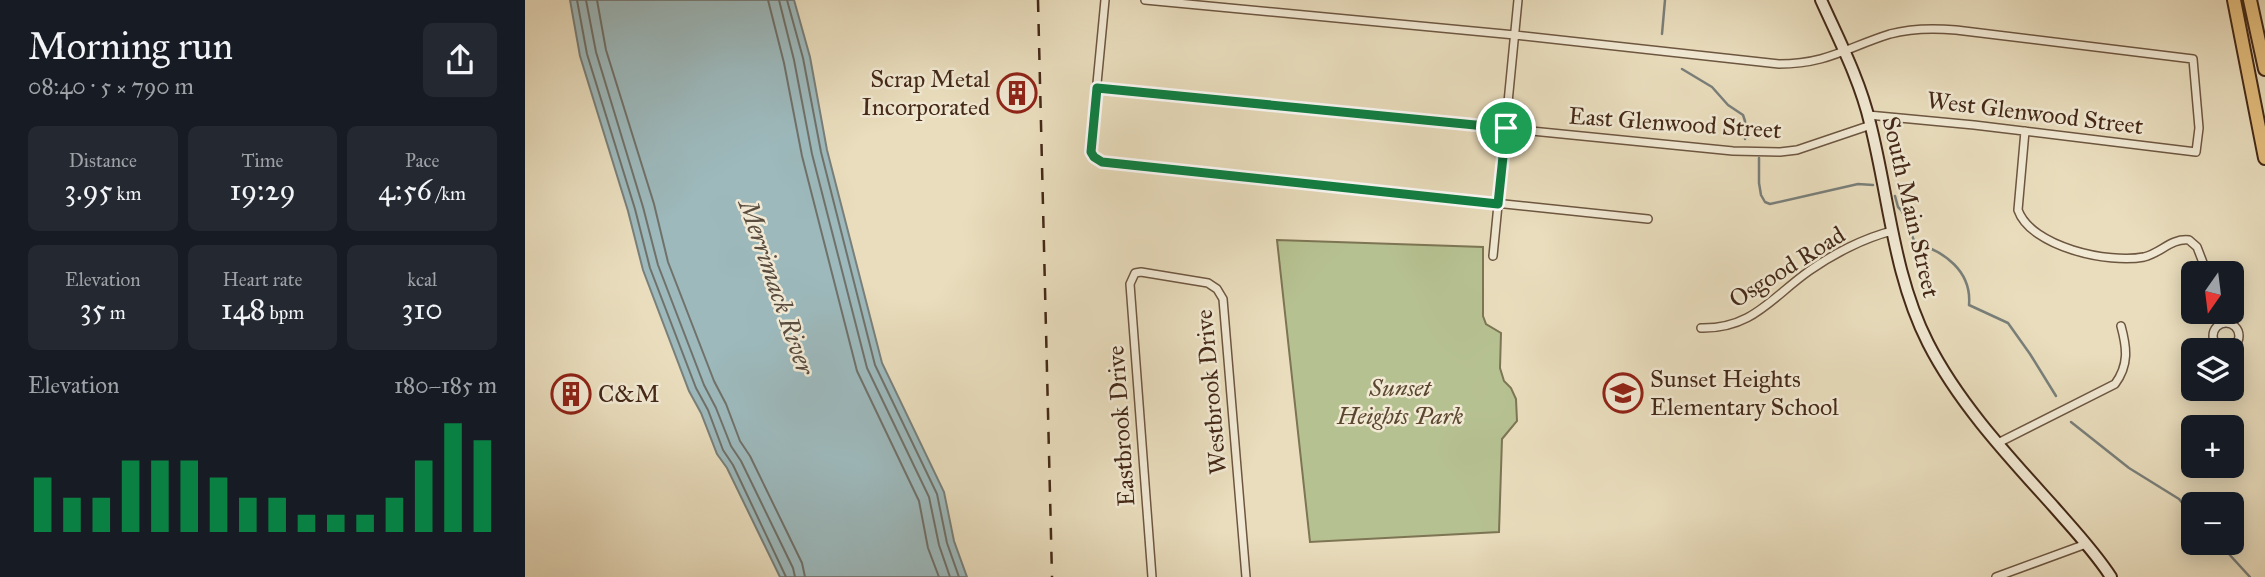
<!DOCTYPE html>
<html lang="en">
<head>
<meta charset="utf-8">
<style>
	:root { --surface:#171b24; --page:#242831; --text:#f1f3f6; --muted:#9ea1a6; --accent:#0b8043 }
	body { margin:0; font-family:"IM FELL Great Primer",serif; background:var(--page); color:var(--text); height:100vh; display:flex; flex-direction:column; font-size:26px; white-space:nowrap }
	* { box-sizing:border-box; margin:0 }
	p { font-size:23px; color:var(--muted) }
	.icon { flex:none; width:38px; height:38px; fill:none; stroke:currentColor; stroke-width:2; stroke-linecap:round; stroke-linejoin:round }
	.map { position:relative; flex:1; overflow:hidden }
	.details { display:flex; flex-direction:column; background:var(--surface); width:525px }
	.details>* { flex:none }
	.needle { width:46px; rotate:194deg }
	.tools { position:absolute; left:1656px; top:261px; display:grid; gap:14px }
	.tools a { display:grid; place-items:center; width:63px; height:63px; border-radius:10px; background:var(--surface); box-shadow:0 4px 18px #0003; font-size:35px }
	.pin { position:absolute; display:grid; place-items:center; width:60px; height:60px; color:#fff; margin:-30px; border:4px solid #fff; border-radius:50%; box-shadow:0 2px 7px #0007 }
	.round { display:grid; place-items:center; flex:none; width:74px; height:74px; border-radius:10px; background:var(--page) }
	.overview { display:flex; align-items:center; justify-content:space-between; height:119px; padding:0 28px }
	h1 { font-size:38px; font-weight:600; line-height:52px }
	.figures { display:grid; grid-template-columns:repeat(3,1fr); gap:10px; height:119px; padding:7px 28px }
	.figures div { display:grid; align-content:center; border-radius:10px; background:var(--page); text-align:center }
	.figures b { font-size:30px; font-weight:600 }
	.figures small { font-size:19px; font-weight:400 }
	.figures p { font-size:19px }
	.chart { height:196px; padding:14px 28px }
	.chart p { display:flex; justify-content:space-between }
	.chart svg { width:100%; height:126px; margin-top:7px; stroke:var(--accent); stroke-width:6 }
	main { display:flex; flex:1; min-height:0 }
	.map>svg:first-child { display:block }
</style>
</head>
<body>
<main>
<section class="details">
<div class="overview"><div><h1>Morning run</h1><p>08:40 · 5 × 790 m</p></div><a class="round"><svg class="icon" aria-label="share" viewBox="0 0 24 24"><path d="M12 15V3M7 8l5-5 5 5M5 13v7h14v-7"/></svg></a></div>
<div class="figures">
<div><p>Distance</p><b>3.95<small> km</small></b></div>
<div><p>Time</p><b>19:29</b></div>
<div><p>Pace</p><b>4:56<small> /km</small></b></div>
</div>
<div class="figures">
<div><p>Elevation</p><b>35<small> m</small></b></div>
<div><p>Heart rate</p><b>148<small> bpm</small></b></div>
<div><p>kcal</p><b>310</b></div>
</div>
<div class="chart"><p><span>Elevation</span>180–185 m</p>
<svg viewBox="0 0 160 44" preserveAspectRatio="none"><path d="M5 44V25M15 44V32M25 44V32M35 44V19M45 44V19M55 44V19M65 44V25M75 44V32M85 44V32M95 44V38M105 44V38M115 44V38M125 44V32M135 44V19M145 44V6M155 44V12"/></svg>
</div>
</section>
<div class="map">
<svg width="1740" height="577" viewBox="0 0 1740 577">
	<rect width="100%" height="100%" fill="#e9ddbd"/>
	<filter id="stains"><feTurbulence type="fractalNoise" baseFrequency=".00286" numOctaves="4"/><feColorMatrix values="0 0 0 0 .2 0 0 0 0 .09 0 0 0 0 .02 0 0 0 .5 -.17"/></filter>
	<radialGradient id="worn" r=".72"><stop offset=".6" stop-color="#630" stop-opacity="0"/><stop offset="1" stop-color="#630" stop-opacity=".3"/></radialGradient>
	<path fill="#b6c191" stroke="#7d7554" stroke-width="2" d="M752 240 958 247V316L961 324 976 333 975 368 979 381 986 388 991 399 992 421 977 439 974 532 785 542Z"/>
	<path fill="#9db9bc" stroke="#797f7a" stroke-width="2" d="M45 0H269L285 57 302 150 357 363 419 492 429 541 442 577H255L202 468 192 454 176 413 164 391 118 270 103 211 55 56Z"/>
	<g fill="none" stroke-linecap="round" stroke-linejoin="round">
		<path stroke="#70716a" stroke-width="2" d="M52 0 62 54 110 209 125 268 171 388 183 410 198 450 208 465 261 577
			M61 0 71 52 118 207 133 265 179 385 191 408 206 446 216 461 268 568 270 577
			M72 0 81 50 129 204 143 262 189 381 201 404 215 441 225 456 277 563 280 577
			M243 0 259 63 277 156 332 371 394 501 403 548 414 577
			M254 0 269 60 287 154 342 368 404 497 414 545 425 577
			M262 0 278 58 296 152 350 365 412 494 422 543 434 577"/>
		<path stroke="#797f7a" stroke-width="2.5" d="M1137 34 1140 0
			M1157 69 1187 87 1203 105 1218 115 1220 121V139
			M1234 158V183L1236 195 1240 202 1245 204 1333 184 1348 185
			M1370 196 1373 207 1377 211 1390 243C1419 251 1447 271 1444 305L1483 323 1505 354 1531 396
			M1546 422 1604 468 1654 499 1668 516
			M1693 542 1725 577"/>
		<g stroke="#6d5640" stroke-width="10">
			<path id="street" d="M580 0 566 146 569 157 577 162 1123 219
				M620 0 990 35 1254 64C1302 64 1323 47 1365 34 1387 28 1409 28 1431 30L1668 59 1674 128 1671 152 1449 125 1343 115
				M571 88 1208 151 1255 152 1272 150 1346 125
				M1500 131 1493 210C1506 247 1584 264 1619 257 1636 253 1646 238 1664 240L1672 247 1682 273
				M968 256 993 0
				M1688 336a13 13 0 1 1 26 0a13 13 0 1 1-26 0Z
				M1176 328C1227 329 1246 298 1284 271 1308 254 1339 238 1367 231
				M1473 443 1590 384C1604 365 1602 348 1596 326
				M627 577 605 284 610 273 616 272 683 283 692 289 698 299 721 577
				M1471 577 1561 544"/>
		</g>
		<g stroke="#442917" stroke-width="14">
			<path id="secondary" d="M1296 0C1314 40 1335 80 1345 123 1364 197 1368 274 1403 343 1434 404 1484 457 1529 507 1549 530 1570 552 1586 577"/>
		</g>
		<g stroke="#442917" stroke-width="16">
			<path id="primary" d="M1709 0 1740 158
				M1725 0 1740 69"/>
		</g>
		<use href="#street" stroke="#f1e9d4" stroke-width="7"/>
		<use href="#secondary" stroke="#f1e9d4" stroke-width="10"/>
		<use href="#primary" stroke="#e4be7e" stroke-width="12"/>
		<path stroke="#442917" stroke-width="2.5" stroke-dasharray="12 12" stroke-linecap="butt" d="M513 0 527 577"/>
	</g>
	<g fill="none" stroke-linecap="round" stroke-linejoin="round">
		<g stroke="#fff" stroke-width="14">
			<path id="route" d="M572 88 981 128 973 204 577 162 569 157 566 152Z"/>
		</g>
		<use href="#route" stroke="#0b8043" stroke-width="9"/>
	</g>
	<defs>
		<g id="building-ring" transform="scale(2.0125)"><circle r="9.5" fill="#f1e9d4" stroke="#8f2418" stroke-width="1.5"/><path d="M-4-6H4V6H1V3H-1V6H-4ZM-2.5-4.3h1.7v1.8h-1.7ZM.8-4.3h1.7v1.8H.8ZM-2.5-1h1.7V.8h-1.7ZM.8-1h1.7V.8H.8Z" fill="#8f2418"/></g>
		<g id="school-ring" transform="scale(2.0125)"><circle r="9.5" fill="#f1e9d4" stroke="#8f2418" stroke-width="1.5"/><path d="M0-5L7-2L0 1L-7-2ZM-4 1L0 2.5L4 1V4Q0 6-4 4Z" fill="#8f2418"/></g>
	</defs>
	<g fill-rule="evenodd">
		<use href="#building-ring" x="492" y="93"/>
		<use href="#school-ring" x="1098" y="393"/>
		<use href="#building-ring" x="46" y="394"/>
	</g>
	<g text-anchor="middle" stroke-width="5" stroke-linejoin="round" paint-order="stroke">
		<g font-size="24" fill="#442917" stroke="#f1e9d4" text-anchor="start">
			<text x="465" y="87" text-anchor="end">Scrap Metal<tspan x="465" dy="28">Incorporated</tspan></text>
			<text x="1125" y="387">Sunset Heights<tspan x="1125" dy="28">Elementary School</tspan></text>
			<text x="73" y="402">C&amp;M</text>
		</g>
		<g font-size="24" fill="#442917" stroke="#f1e9d4">
			<text transform="translate(1510 113) rotate(7)" y="8">West Glenwood Street</text>
			<text transform="translate(1150 123) rotate(4)" y="8">East Glenwood Street</text>
			<text transform="translate(1386 207) rotate(77)" y="8">South Main Street</text>
			<text transform="translate(1262 267) rotate(-32)" y="8">Osgood Road</text>
			<text transform="translate(686 392) rotate(-95)" y="8">Westbrook Drive</text>
			<text transform="translate(596 426) rotate(-94)" y="8">Eastbrook Drive</text>
		</g>
		<g font-size="24" font-style="italic" fill="#5b472f" stroke="#f1e9d4">
			<text x="875" y="396">Sunset<tspan x="875" dy="28">Heights Park</tspan></text>
		</g>
		<g font-size="26" font-style="italic" fill="#5a4d40" stroke="#f1e9d4">
			<text transform="translate(252 287) rotate(71)" y="9">Merrimack River</text>
		</g>
	</g>
	<rect width="100%" height="100%" filter="url(#stains)"/>
	<rect width="100%" height="100%" fill="url(#worn)"/>
</svg>
<div class="tools">
<a><svg class="needle" viewBox="-14 -14 28 28"><path d="M0-13l5 13h-10z" fill="#e53935"/><path d="M0 13l5-13h-10z" fill="#9ea1a6"/></svg></a>
<a><svg class="icon" aria-label="layers" viewBox="0 0 24 24"><path d="M12 4l9 5-9 5-9-5zM3 14l9 5 9-5"/></svg></a>
<a>+</a>
<a>−</a>
</div>
<div class="pin" style="left:981px;top:128px;background:#1e9e55"><svg class="icon" aria-label="arrive" viewBox="0 0 24 24"><path d="M6 21V4h12l-3 4 3 4H6"/></svg></div>
</div>
</main>
</body>
</html>
